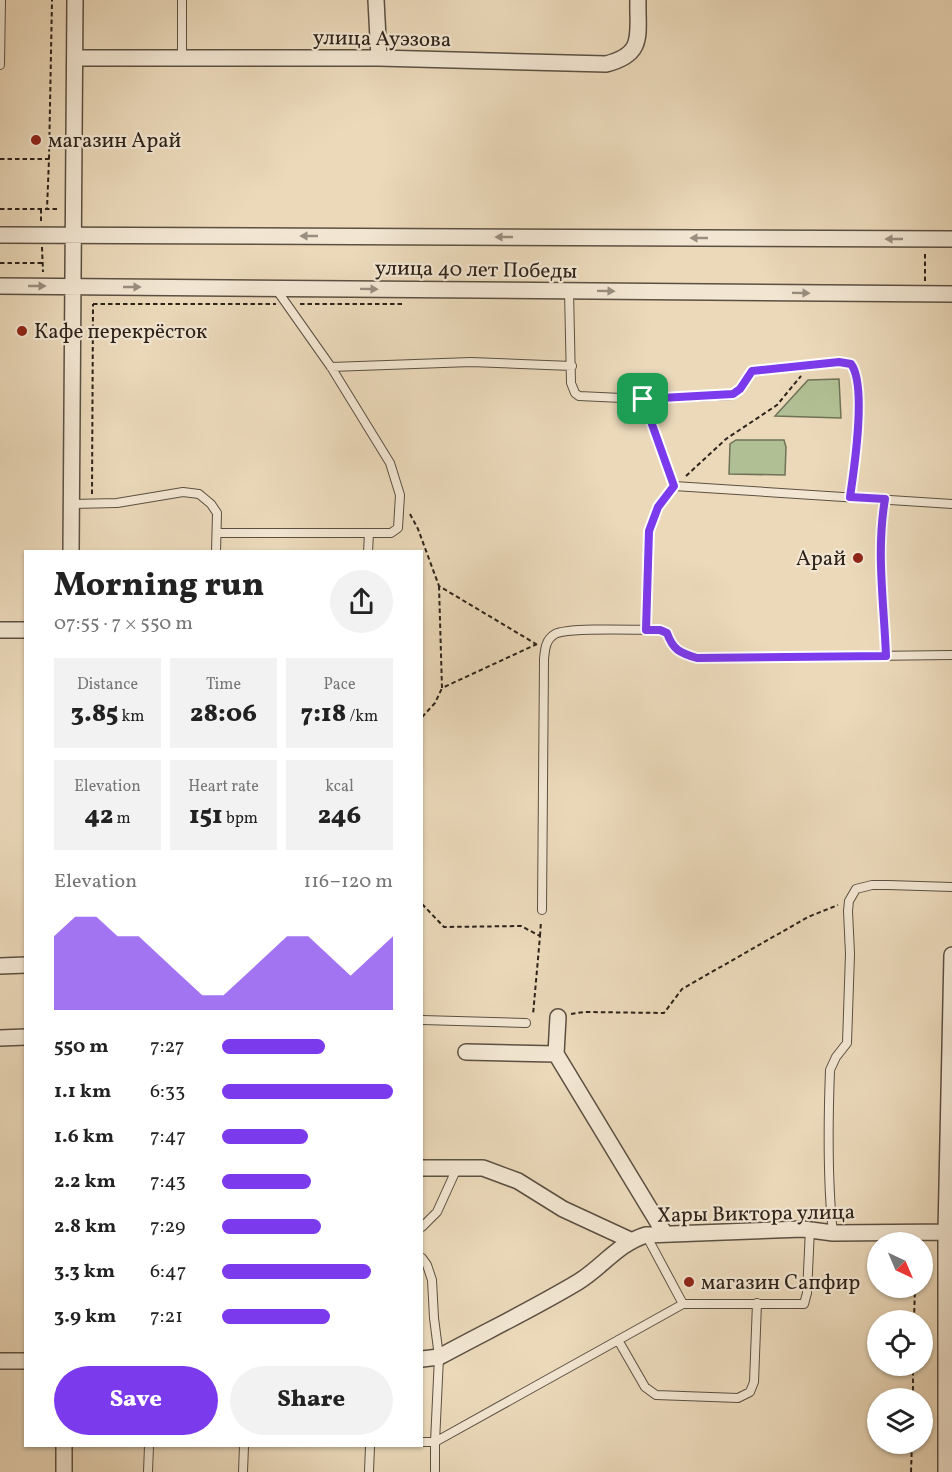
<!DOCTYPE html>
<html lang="en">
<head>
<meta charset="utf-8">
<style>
	:root { --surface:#fff; --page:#f2f2f2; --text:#222; --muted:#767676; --accent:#7c3aed }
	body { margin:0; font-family:Vollkorn,serif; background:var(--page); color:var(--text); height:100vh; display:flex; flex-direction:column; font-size:22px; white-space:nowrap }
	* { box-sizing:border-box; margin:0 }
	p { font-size:20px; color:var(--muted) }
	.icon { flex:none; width:33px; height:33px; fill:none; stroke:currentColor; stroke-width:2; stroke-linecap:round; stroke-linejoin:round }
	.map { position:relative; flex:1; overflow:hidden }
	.side { position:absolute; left:24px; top:550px; width:399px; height:897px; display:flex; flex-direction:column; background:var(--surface); border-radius:0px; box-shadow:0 2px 4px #0004 }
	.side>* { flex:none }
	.needle { width:39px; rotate:136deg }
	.tools { position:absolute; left:867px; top:1232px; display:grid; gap:12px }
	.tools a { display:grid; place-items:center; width:66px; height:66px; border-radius:50%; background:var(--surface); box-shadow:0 2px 4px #0004; font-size:30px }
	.pin { position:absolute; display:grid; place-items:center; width:51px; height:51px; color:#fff; margin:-26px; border-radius:12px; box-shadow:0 3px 9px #0006 }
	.round { display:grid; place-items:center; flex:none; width:63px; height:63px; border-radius:32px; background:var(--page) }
	.head { display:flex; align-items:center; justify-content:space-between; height:102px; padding:0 30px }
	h1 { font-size:33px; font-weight:800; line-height:45px }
	.stats { display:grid; grid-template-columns:repeat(3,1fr); gap:9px; height:102px; padding:6px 30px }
	.stats div { display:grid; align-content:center; border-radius:0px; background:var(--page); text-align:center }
	.stats b { font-size:26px; font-weight:800 }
	.stats small { font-size:16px; font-weight:400 }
	.stats p { font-size:16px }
	.chart { height:168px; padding:12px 30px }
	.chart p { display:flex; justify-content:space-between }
	.chart svg { width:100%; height:108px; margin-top:6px; fill:var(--accent); opacity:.7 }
	.button { display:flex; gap:12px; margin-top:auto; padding:12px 30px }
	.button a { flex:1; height:69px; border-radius:36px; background:var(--accent); color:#fff; font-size:24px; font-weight:800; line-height:69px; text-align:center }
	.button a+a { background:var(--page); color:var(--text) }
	ul { padding:0 30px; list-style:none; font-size:20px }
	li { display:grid; grid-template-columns:96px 72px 1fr; align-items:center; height:45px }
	li i { height:15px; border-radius:8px; background:var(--accent) }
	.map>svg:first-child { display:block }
</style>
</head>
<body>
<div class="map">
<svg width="952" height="1472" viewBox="0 0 952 1472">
	<rect width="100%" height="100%" fill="#ebd9ba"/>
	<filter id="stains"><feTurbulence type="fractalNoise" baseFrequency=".00333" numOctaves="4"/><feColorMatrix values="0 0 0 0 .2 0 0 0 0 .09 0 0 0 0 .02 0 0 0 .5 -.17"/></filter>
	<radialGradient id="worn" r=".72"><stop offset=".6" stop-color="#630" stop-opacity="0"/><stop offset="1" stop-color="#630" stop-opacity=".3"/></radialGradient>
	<path fill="#b1c094" stroke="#6f7257" stroke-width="1.5" d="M839 379 841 418 775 416 808 380Z
		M736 440H784L786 447 785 475 729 474 730 444Z"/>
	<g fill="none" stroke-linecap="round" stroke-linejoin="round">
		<g stroke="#5c5042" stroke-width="10">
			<path id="lane" d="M182 58V0
				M0 65 1 0
				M569 291 571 383 575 393 579 396 643 399 674 486
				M331 367 471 362 572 366
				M643 399 733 395 740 389 752 371 839 362 851 364C867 385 854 469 850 497
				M885 499C877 552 884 603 886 655
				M72 504 117 503 183 492 199 494 211 504 217 513 216 552
				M217 533H391L398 528 400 495 390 463 331 367 276 289
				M368 552 369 533
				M646 630 649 531 658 507 674 486 952 504
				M542 910 544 659C545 650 545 640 555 634 566 627 642 630 660 630L667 633C673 650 680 653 697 658L952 655
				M422 1020 526 1023
				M422 1227 437 1212 457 1168
				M833 1233C827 1179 828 1124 830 1070L836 1057 847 1043 850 954 848 911 849 901 856 889 872 885H888L952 887
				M646 1235 683 1304
				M422 1258 427 1265 432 1280 434 1318 439 1357 435 1442H422
				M618 1340 645 1387 656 1395 738 1398 750 1392 754 1382 757 1303
				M148 1472 149 1446
				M243 1472 244 1446
				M369 1472 370 1446
				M435 1472V1442L683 1304H804L807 1293 810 1229"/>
		</g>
		<g stroke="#5c5042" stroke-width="18">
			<path id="street" d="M376 0 379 58
				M75 58H379L606 64C646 54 637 34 638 0
				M0 235 952 239
				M0 286 952 294
				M71 552 75 0
				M0 630H26
				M0 966 26 965
				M558 1017 556 1054 665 1234
				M0 1038 26 1037
				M466 1052 556 1054
				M422 1168H483L518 1181 563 1209 630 1240
				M422 1359 439 1357C485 1332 533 1309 578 1282 601 1268 619 1243 646 1235L803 1229 833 1233 952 1232
				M0 1361H26
				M64 1446V1472
				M946 1472V1232L952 955"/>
		</g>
		<path stroke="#2d231a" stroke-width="2" stroke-dasharray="4.5 3" stroke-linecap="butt" d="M0 159H49L47 209
			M49 159 52 0
			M0 209H59
			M41 209V221
			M42 247 43 272
			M0 263H44
			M925 281V254
			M93 304H276
			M300 304H402
			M686 476 726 439 777 405 801 376
			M92 494 93 304
			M410 514 418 529 439 586 536 644
			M439 586 442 688 537 644
			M422 717 435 703 442 688
			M422 904 444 927 521 926 540 936 533 1015
			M540 936 541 921
			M571 1014 584 1012 664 1013 682 989 808 917 838 905
			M914 1320 915 1287
			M913 1398V1365
			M911 1472 912 1443"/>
		<use href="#lane" stroke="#f2e6d2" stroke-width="8"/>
		<use href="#street" stroke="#f2e6d2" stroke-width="15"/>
	</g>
	<defs><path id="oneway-solid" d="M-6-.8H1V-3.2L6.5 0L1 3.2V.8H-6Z" transform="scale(1.5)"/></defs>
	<g fill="#998e7f">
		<use href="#oneway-solid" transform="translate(309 236) rotate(-180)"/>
		<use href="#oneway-solid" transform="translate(504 237) rotate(-180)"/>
		<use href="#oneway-solid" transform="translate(699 238) rotate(-180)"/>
		<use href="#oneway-solid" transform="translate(894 239) rotate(-180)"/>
		<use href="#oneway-solid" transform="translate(37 286)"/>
		<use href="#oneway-solid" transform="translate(132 287)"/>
		<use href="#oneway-solid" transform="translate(369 289) rotate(1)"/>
		<use href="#oneway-solid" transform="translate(606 291) rotate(1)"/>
		<use href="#oneway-solid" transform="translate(801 293) rotate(1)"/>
	</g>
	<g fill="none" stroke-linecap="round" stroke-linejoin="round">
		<g stroke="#fff" stroke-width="12">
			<path id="route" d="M839 362 851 364C867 385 854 470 850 497L885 499C876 552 884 603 886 656L697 658C680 653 673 650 667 633L660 630H646L649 531 658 507 674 486 643 399 733 394 740 389 752 371Z"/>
		</g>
		<use href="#route" stroke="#7c3aed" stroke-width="8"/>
	</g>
	<g fill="#8f2418" stroke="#f2e6d2" stroke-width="2">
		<circle cx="36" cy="140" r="6"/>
		<circle cx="22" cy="331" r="6"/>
		<circle cx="858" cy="558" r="6"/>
		<circle cx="689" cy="1282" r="6"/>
	</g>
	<g text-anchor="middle" stroke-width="4.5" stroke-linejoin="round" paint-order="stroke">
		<g font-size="21" fill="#2d231a" stroke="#f2e6d2">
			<text transform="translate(382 38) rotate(1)" y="7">улица Ауэзова</text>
			<text transform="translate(476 269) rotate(1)" y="7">улица 40 лет Победы</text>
			<text transform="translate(756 1213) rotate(-1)" y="7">Хары Виктора улица</text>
		</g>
		<g font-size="21" fill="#2d231a" stroke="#f2e6d2" text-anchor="start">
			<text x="48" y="147">магазин Арай</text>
			<text x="34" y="338">Кафе перекрёсток</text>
			<text x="846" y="565" text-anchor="end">Арай</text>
			<text x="701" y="1289">магазин Сапфир</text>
		</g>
	</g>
	<rect width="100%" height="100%" filter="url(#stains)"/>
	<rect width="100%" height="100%" fill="url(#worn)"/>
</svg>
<div class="tools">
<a><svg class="needle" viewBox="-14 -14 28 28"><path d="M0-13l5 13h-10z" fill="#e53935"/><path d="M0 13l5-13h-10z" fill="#767676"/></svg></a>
<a><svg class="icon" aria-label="locate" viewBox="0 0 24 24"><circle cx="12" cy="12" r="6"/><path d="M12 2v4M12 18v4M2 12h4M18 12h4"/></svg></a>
<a><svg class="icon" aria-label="layers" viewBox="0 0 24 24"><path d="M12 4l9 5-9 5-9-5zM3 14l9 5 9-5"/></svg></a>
</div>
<div class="pin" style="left:643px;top:399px;background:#1e9e55"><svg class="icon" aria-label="arrive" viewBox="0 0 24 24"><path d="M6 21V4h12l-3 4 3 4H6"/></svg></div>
<section class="side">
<div class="head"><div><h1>Morning run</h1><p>07:55 · 7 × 550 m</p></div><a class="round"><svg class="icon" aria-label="share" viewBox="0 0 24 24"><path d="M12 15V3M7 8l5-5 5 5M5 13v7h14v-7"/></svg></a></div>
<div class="stats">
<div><p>Distance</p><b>3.85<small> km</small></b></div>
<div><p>Time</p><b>28:06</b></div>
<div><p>Pace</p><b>7:18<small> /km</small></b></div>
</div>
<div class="stats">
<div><p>Elevation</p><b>42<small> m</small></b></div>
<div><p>Heart rate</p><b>151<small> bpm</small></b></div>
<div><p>kcal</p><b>246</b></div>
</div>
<div class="chart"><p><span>Elevation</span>116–120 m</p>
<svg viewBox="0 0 160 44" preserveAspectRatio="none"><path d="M0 44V14L10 6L20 6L30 14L40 14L50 22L60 30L70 38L80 38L90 30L100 22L110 14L120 14L130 22L140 30L150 22L160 14V44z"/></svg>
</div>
<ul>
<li><b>550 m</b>7:27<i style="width:60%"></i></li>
<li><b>1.1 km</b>6:33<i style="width:100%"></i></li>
<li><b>1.6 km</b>7:47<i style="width:50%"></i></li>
<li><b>2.2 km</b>7:43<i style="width:52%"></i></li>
<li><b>2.8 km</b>7:29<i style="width:58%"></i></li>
<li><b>3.3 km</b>6:47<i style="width:87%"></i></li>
<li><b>3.9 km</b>7:21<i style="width:63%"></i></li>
</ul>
<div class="button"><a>Save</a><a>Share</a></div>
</section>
</div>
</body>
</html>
